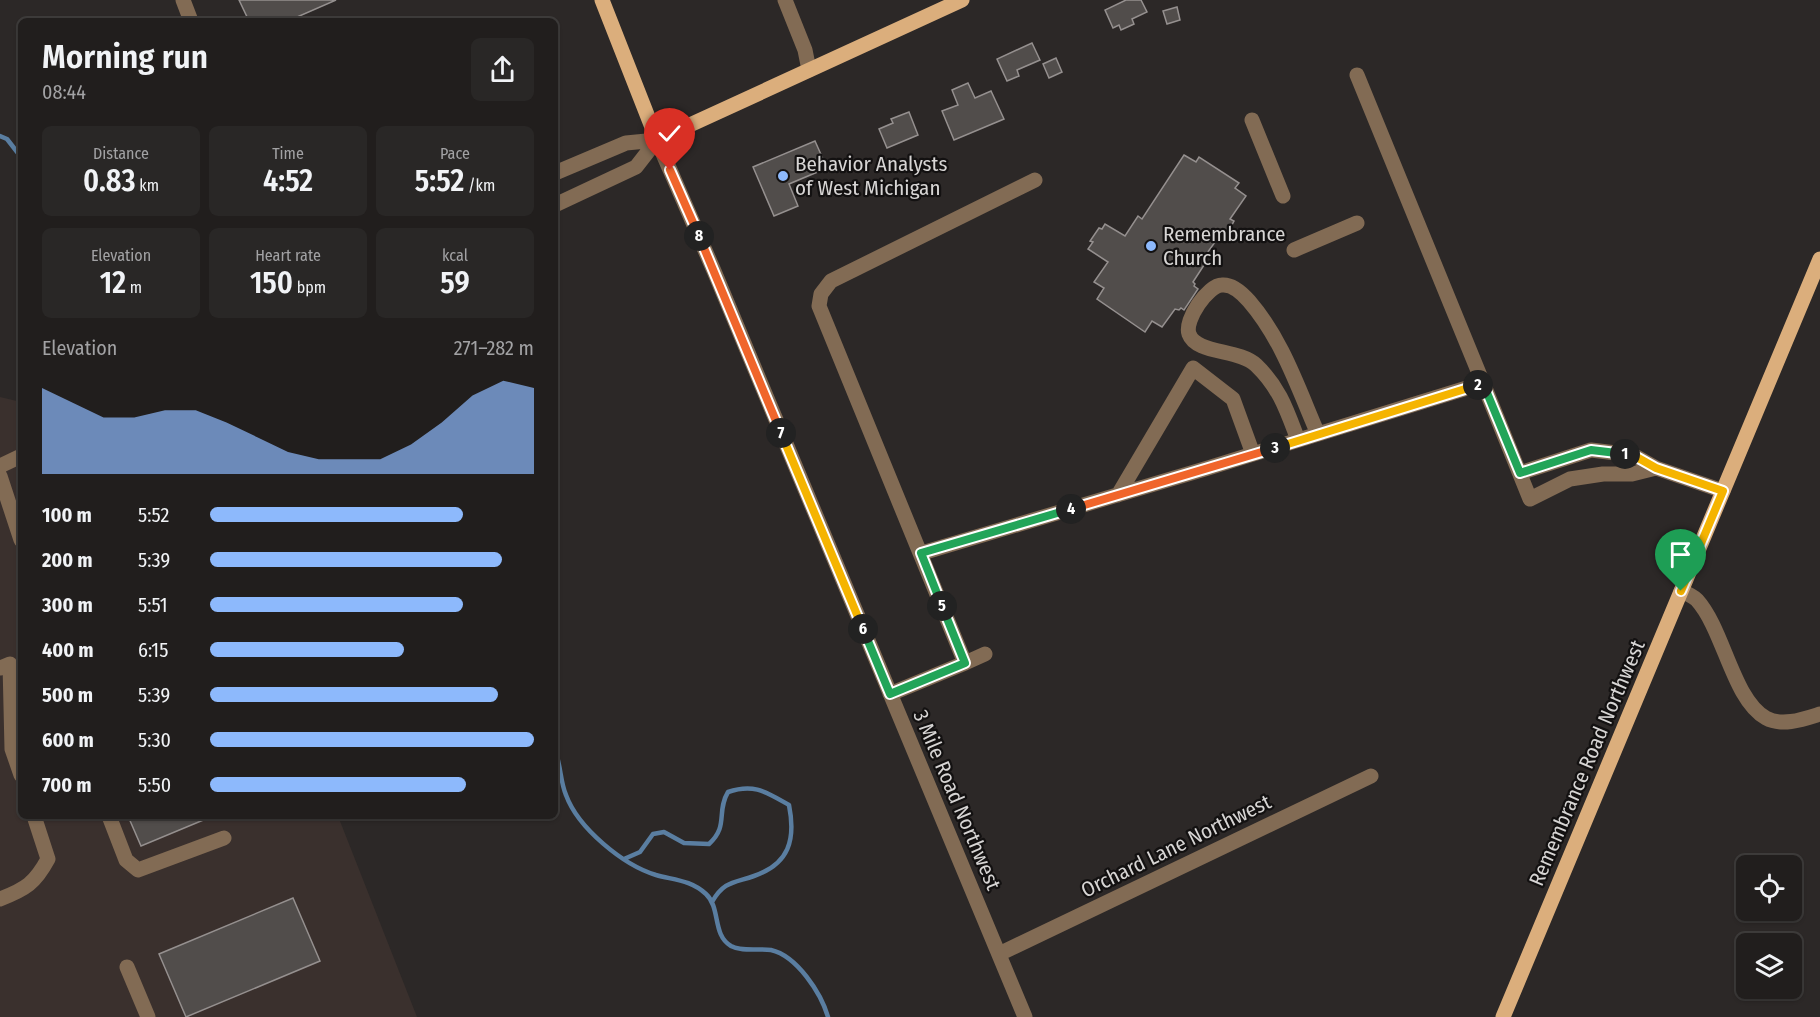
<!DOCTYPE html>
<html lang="en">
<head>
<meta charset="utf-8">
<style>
	:root { --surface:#211e1d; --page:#292726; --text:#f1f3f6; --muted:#a2a2a4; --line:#3e3c3b; --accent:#8db9fc }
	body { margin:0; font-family:"Fira Sans Condensed",sans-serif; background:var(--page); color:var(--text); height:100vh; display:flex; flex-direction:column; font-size:22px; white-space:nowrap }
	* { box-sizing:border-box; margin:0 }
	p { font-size:20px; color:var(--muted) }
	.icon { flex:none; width:33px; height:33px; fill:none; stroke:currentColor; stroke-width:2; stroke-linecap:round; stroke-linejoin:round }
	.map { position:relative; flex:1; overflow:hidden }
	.drawer { position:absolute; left:18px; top:18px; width:540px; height:801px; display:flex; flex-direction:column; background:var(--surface); border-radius:9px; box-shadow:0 2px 4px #0004,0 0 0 2px var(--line) }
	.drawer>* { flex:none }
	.fabs { position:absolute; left:1736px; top:855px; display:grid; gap:12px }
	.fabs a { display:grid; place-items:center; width:66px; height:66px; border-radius:9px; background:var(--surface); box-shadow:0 2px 4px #0004,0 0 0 2px var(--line); font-size:30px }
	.pin { position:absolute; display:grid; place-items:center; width:51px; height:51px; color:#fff; margin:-62px -26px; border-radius:50% 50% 50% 0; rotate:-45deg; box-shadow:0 0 6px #0007 }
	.pin .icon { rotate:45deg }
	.km { position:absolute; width:30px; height:30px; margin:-15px; border-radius:50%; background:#222; color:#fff; font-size:16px; line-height:30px; text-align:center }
	.round { display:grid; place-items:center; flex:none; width:63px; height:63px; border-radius:9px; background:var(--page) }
	.headline { display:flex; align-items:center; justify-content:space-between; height:102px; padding:0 24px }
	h1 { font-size:33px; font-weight:600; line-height:45px }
	.stats { display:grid; grid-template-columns:repeat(3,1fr); gap:9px; height:102px; padding:6px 24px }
	.stats div { display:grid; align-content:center; border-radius:9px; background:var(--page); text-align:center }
	.stats b { font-size:30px; font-weight:600 }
	.stats small { font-size:16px; font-weight:400 }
	.stats p { font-size:16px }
	.chart { height:168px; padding:12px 24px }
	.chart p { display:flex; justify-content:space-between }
	.chart svg { width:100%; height:108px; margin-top:6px; fill:var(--accent); opacity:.7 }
	ul { padding:0 24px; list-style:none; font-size:20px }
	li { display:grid; grid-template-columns:96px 72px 1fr; align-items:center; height:45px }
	li i { height:15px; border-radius:8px; background:var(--accent) }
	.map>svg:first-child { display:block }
</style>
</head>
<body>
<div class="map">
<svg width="1820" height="1017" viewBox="0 0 1820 1017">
	<rect width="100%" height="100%" fill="#2c2827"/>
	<path fill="#3a302d" d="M0 397 21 402V816H338L417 1017H0Z"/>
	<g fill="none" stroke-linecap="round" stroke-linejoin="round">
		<path stroke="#5a7ea1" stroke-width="4.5" d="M0 136 7 139 21 157
			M555 751C561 765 560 781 566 795 578 828 623 865 656 875 674 880 691 880 706 894 721 908 712 935 731 946 742 952 759 948 771 950 797 956 821 993 828 1017
			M624 859 640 852 653 834 664 832 684 843 709 844C729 826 716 812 728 792 754 783 766 792 789 805 796 840 789 864 754 876 734 883 724 881 712 902"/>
	</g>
	<path fill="#514d4b" stroke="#95908f" stroke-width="1.5" d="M239 0H336L288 21H249Z
		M1126 0H1141L1147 12 1132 19 1134 24 1121 30 1119 25 1113 28 1105 10Z
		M1177 7 1180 20 1167 24 1163 11Z
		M1032 43 1040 60 1017 70 1019 76 1007 81 997 59Z
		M1056 58 1062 72 1049 78 1043 64Z
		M968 83 975 98 991 91 1004 119 954 140 942 111 958 105 952 90Z
		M909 112 918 135 887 148 879 129 893 123 891 119Z
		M815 141 827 168 789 184 798 206 774 216 753 167Z
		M1184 155 1196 162 1199 157 1239 183 1235 188 1246 196 1230 219 1234 221 1223 241 1218 238 1202 260 1206 262 1193 282 1195 284 1194 286 1198 289 1184 310 1181 308 1179 310 1175 309 1162 327 1152 321 1145 332 1097 299 1104 288 1094 282 1108 262 1088 249 1093 242 1090 241 1099 228 1102 229 1105 224 1125 236 1138 216 1142 219Z
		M128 816H213L141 846Z
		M293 898 320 961 186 1017 159 954Z"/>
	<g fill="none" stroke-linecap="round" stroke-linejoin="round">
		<path stroke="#826b54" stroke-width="15" d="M183 0 191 21
			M785 0 805 50 809 70
			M1357 75 1483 383
			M1252 120 1283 196
			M657 140 714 271 1025 1017
			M555 173 626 143 657 140
			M555 205 636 167 657 140
			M1294 250 1357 223
			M1298 440C1287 411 1280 388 1256 365 1239 349 1196 354 1189 334 1184 320 1208 285 1222 285 1232 284 1242 293 1249 301 1282 339 1298 388 1318 434
			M0 466 21 456
			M1520 473 1591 450 1633 455 1656 468 1723 491
			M0 476 21 540
			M1118 495 1193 368 1233 399 1253 454
			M922 553 1208 468 1483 383 1530 499 1570 479 1603 474H1632L1656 468
			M1681 591C1686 593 1693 596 1697 600 1724 630 1733 700 1766 718 1782 727 1804 719 1820 714
			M965 663 985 654
			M0 668 10 664 12 749 21 775
			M890 694 965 663 819 306 821 294 831 281 1035 180
			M109 816 126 860 138 870 224 838
			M0 899C26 889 35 883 48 859L34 816
			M999 954 1371 776
			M127 967 148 1017"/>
		<path stroke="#dbae7c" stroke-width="15" d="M602 0 657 140 962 0
			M1503 1017 1820 259"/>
	</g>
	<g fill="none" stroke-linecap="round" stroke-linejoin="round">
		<g stroke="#fff" stroke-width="12">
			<path id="split-1" d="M1625 454 1633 455 1656 468 1723 491 1681 591"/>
		</g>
		<g stroke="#fff" stroke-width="12">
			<path id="split-2" d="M1478 385 1483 383 1520 473 1591 450 1625 454"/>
		</g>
		<g stroke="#fff" stroke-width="12">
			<path id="split-3" d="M1275 448 1478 385"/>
		</g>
		<g stroke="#fff" stroke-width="12">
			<path id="split-4" d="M1071 509 1275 448"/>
		</g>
		<g stroke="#fff" stroke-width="12">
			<path id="split-5" d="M942 606 921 553 1071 509"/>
		</g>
		<g stroke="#fff" stroke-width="12">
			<path id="split-6" d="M863 629 890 694 965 663 942 606"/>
		</g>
		<g stroke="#fff" stroke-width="12">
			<path id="split-7" d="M781 433 863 629"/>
		</g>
		<g stroke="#fff" stroke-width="12">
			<path id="split-8" d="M699 236 781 433"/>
		</g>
		<g stroke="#fff" stroke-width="12">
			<path id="split-9" d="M670 170 699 236"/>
		</g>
		<use href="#split-1" stroke="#f5b400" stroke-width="8"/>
		<use href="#split-2" stroke="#22a559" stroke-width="8"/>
		<use href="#split-3" stroke="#f5b400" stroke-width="8"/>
		<use href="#split-4" stroke="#f0652b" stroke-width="8"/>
		<use href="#split-5" stroke="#22a559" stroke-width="8"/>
		<use href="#split-6" stroke="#22a559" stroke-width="8"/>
		<use href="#split-7" stroke="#f5b400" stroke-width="8"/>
		<use href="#split-8" stroke="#f0652b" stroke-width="8"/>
		<use href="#split-9" stroke="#f0652b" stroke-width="8"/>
	</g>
	<g fill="#8db9fc" stroke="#131111" stroke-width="2">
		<circle cx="783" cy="176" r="6"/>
		<circle cx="1151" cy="246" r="6"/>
	</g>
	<g text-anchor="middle" stroke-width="4.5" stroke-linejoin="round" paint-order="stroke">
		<g font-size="21" fill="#d7d5d4" stroke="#131111" text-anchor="start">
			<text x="795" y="171">Behavior Analysts<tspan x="795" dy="24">of West Michigan</tspan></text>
			<text x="1163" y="241">Remembrance<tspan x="1163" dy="24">Church</tspan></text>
		</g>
		<g font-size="21" fill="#d7d5d4" stroke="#131111">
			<text transform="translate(1587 763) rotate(-67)" y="7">Remembrance Road Northwest</text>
			<text transform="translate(957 800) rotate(67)" y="7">3 Mile Road Northwest</text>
			<text transform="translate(1176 846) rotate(-26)" y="7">Orchard Lane Northwest</text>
		</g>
	</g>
</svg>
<div class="fabs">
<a><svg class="icon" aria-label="locate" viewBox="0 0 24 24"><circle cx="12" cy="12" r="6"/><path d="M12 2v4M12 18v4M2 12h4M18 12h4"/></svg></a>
<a><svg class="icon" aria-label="layers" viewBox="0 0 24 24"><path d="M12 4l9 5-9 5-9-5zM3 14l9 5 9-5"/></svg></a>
</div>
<div class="pin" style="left:1681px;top:591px;background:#1e9e55"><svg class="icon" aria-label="arrive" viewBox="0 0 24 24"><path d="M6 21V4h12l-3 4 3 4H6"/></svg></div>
<div class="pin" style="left:670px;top:170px;background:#d93025"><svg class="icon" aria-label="check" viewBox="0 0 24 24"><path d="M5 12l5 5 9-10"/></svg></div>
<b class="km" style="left:1625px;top:454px">1</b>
<b class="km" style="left:1478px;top:385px">2</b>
<b class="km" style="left:1275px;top:448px">3</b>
<b class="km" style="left:1071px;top:509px">4</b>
<b class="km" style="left:942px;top:606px">5</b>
<b class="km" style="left:863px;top:629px">6</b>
<b class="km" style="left:781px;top:433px">7</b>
<b class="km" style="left:699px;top:236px">8</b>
<section class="drawer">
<div class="headline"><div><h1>Morning run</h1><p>08:44</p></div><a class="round"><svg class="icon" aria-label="share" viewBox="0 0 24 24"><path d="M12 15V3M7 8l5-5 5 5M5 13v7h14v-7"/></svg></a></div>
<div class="stats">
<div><p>Distance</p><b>0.83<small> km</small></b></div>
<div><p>Time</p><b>4:52</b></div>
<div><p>Pace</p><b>5:52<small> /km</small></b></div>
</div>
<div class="stats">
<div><p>Elevation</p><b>12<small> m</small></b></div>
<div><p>Heart rate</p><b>150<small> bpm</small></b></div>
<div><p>kcal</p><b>59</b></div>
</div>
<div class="chart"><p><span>Elevation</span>271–282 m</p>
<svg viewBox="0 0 160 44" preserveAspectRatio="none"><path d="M0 44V9L10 15L20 21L30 21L40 18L50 18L60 23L70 29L80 35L90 38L100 38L110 38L120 32L130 23L140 12L150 6L160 9V44z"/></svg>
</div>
<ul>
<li><b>100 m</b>5:52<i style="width:78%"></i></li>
<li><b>200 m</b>5:39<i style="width:90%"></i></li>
<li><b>300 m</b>5:51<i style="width:78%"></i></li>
<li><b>400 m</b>6:15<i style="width:60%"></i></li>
<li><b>500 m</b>5:39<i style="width:89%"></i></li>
<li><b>600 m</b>5:30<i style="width:100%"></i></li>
<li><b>700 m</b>5:50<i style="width:79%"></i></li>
</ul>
</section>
</div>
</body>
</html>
